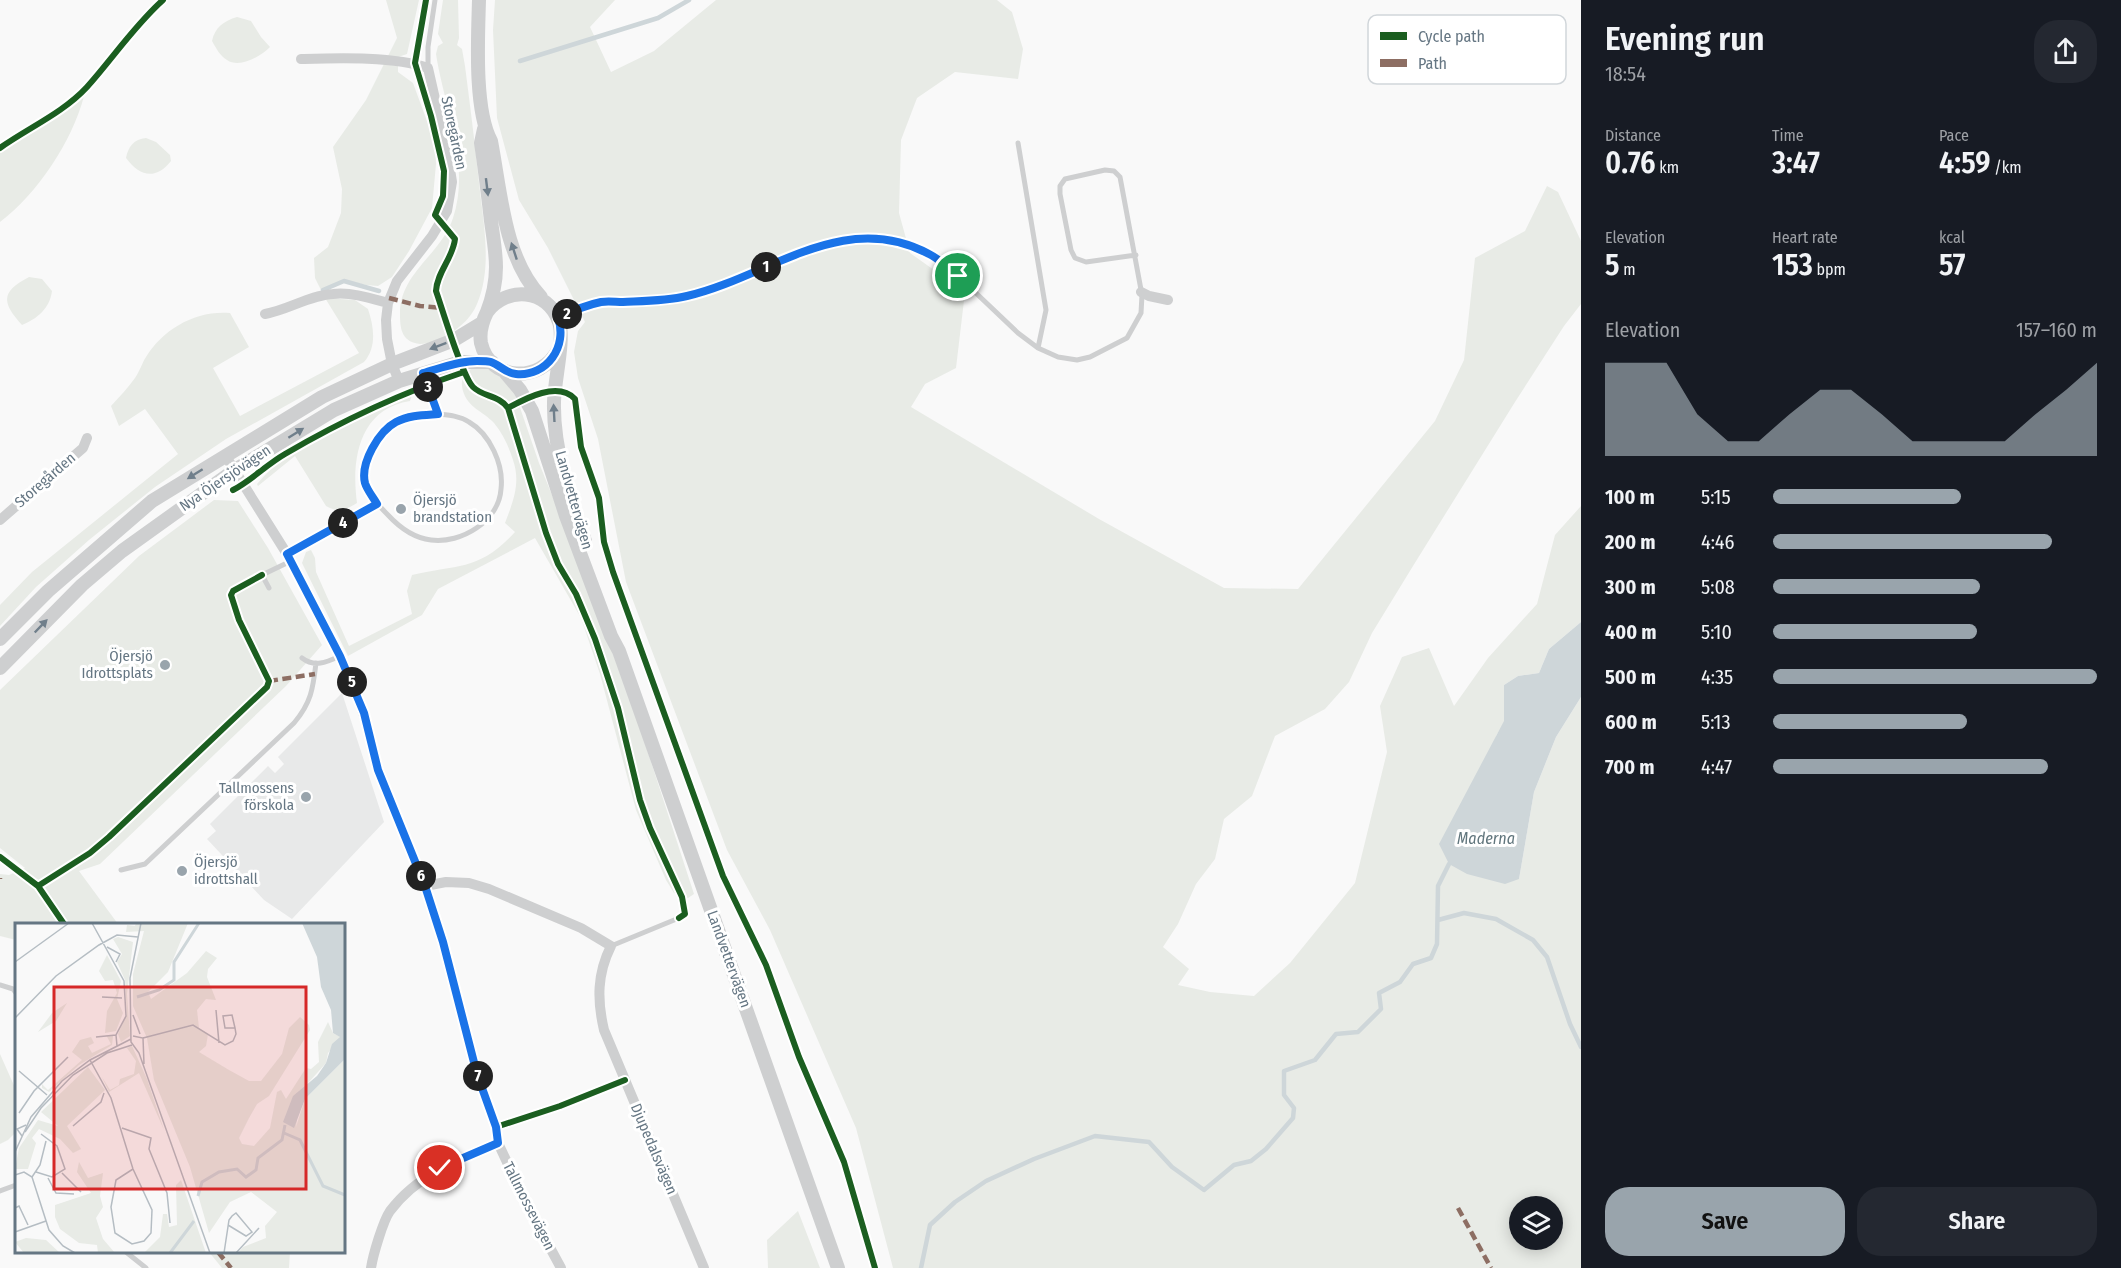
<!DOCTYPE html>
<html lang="en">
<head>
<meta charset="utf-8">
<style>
	:root { --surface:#171b24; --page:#242831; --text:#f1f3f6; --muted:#9ea1a6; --accent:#99a4ac }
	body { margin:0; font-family:"Fira Sans Condensed",sans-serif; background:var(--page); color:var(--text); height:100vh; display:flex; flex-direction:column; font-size:22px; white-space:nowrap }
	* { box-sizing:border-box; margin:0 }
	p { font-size:20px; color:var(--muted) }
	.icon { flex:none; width:33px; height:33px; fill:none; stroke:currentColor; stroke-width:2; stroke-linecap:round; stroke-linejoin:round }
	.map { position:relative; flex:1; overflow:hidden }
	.panel { display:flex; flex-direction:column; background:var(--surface); width:540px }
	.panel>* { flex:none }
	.tools { position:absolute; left:1509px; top:1196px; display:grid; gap:12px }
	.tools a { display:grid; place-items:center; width:54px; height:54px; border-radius:50%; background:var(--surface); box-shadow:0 3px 15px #0003; font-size:30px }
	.pin { position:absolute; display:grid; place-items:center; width:51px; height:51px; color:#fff; margin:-26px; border:3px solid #fff; border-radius:50%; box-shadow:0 2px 6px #0007 }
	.km { position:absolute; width:30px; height:30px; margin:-15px; border-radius:50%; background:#222; color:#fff; font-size:16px; line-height:30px; text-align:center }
	.round { display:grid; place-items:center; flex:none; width:63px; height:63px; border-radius:24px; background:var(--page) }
	.summary { display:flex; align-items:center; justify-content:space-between; height:102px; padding:0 24px }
	h1 { font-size:33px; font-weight:600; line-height:45px }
	.figures { display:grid; grid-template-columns:repeat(3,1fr); gap:9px; height:102px; padding:6px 24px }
	.figures div { display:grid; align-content:center }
	.figures b { font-size:30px; font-weight:600 }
	.figures small { font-size:16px; font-weight:400 }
	.figures p { font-size:16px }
	.chart { height:168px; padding:12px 24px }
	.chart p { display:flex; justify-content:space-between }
	.chart svg { width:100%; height:108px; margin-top:6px; fill:var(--accent); opacity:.7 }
	.button { display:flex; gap:12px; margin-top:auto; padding:12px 24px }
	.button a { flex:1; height:69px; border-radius:24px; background:var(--accent); color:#111; font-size:24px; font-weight:600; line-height:69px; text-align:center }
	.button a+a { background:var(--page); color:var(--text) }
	ul { padding:0 24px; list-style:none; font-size:20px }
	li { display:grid; grid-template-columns:96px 72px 1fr; align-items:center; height:45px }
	li i { height:15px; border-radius:8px; background:var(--accent) }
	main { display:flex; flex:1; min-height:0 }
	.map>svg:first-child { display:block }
</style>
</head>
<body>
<main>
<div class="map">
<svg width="1581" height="1268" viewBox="0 0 1581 1268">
	<rect width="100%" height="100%" fill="#f9f9f9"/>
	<path fill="#e8e9e9" d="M342 693 384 822 292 919 264 900 207 839 216 831 210 824 268 766 275 773 284 764 278 757Z"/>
	<path fill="#e8ebe6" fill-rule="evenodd" d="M386 0H419L407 54 398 57V72L413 83 435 143 436 164 432 208 409 251 392 277 378 286 366 285 344 280 321 290 315 278 314 258 328 247 341 213 342 189 333 147 366 100 397 38Z
		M443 0H458L459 38 457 45 462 49 465 66C470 105 475 144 479 183 483 221 493 267 477 304 471 318 462 325 450 334 443 338 429 344 420 344 403 342 400 331 400 315 399 273 441 255 453 218 471 164 444 107 436 54L438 46 443 43 438 34Z
		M495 0H615L590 27 611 72 654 51 716 0H997L1012 12 1023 49 1018 79 955 72 917 98 901 140 899 213 910 253 965 292 956 368 925 384 911 407 1099 519 1224 588 1298 589 1435 421 1464 360 1475 258 1525 231 1547 186 1558 192 1581 241V304L1564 326 1515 402 1413 566 1372 633 1349 682 1325 709 1275 736 1252 796 1224 819 1215 859 1196 884 1178 924 1163 947 1189 969 1178 985 1210 992 1254 996 1290 963 1355 883 1387 752 1380 706 1402 657 1429 648 1454 706 1488 658 1537 604 1555 535 1581 506V622L1549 649 1539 673 1518 676 1504 685 1505 721 1496 736 1519 879 1534 792 1556 737 1581 697V1268H893L856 1128 770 930 727 850 626 582 598 439 578 378 574 352 578 331 585 322 548 248 519 200 497 118 493 30ZM1520 1206H1552V1239H1520Z
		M237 17 251 21 261 37 270 47C261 56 240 69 227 60 220 56 216 48 212 41 215 27 224 21 237 17Z
		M84 96C72 142 37 194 0 222V152Z
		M146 138 156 142 170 155 171 161C156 180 140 177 126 158 128 147 134 139 146 138Z
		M29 277 42 279 52 291C50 308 37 319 22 325 2 303 0 292 29 277Z
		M325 298 355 300 368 309C374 327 377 347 364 362L226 439 155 487 89 540 36 587 0 626V605L32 572 178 454 145 409 119 426 111 406C119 397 128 388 135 378 140 371 142 363 146 357 163 329 196 310 230 313L249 347 213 368 240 416 359 353Z
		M472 368H488L507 382 515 393 539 463 584 574 640 728 694 894 688 898 674 893 666 880 636 810 600 674 581 618 535 538 438 589 422 615 348 656 302 563 306 552 311 550 315 558 316 572 349 646 412 614 407 591 412 575C459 564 479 571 515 532L505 523C513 502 521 483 513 460 509 447 503 434 494 423 483 411 468 408 463 391 460 379 463 376 472 368Z
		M407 389 412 395 410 401C359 409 351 459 357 503 346 510 338 513 326 506L295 456 258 486 257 484C296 438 354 414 407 389Z
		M214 500 238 501 268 548 322 645 286 686 100 864 79 871 118 924H16V940L0 936V874L9 875 25 868 0 848V690L139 556Z
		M0 1054 16 1090V1132L8 1140 0 1144Z
		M798 1211 820 1268H768L767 1240Z
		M209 1252H290L289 1268H222Z"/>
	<path fill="#ced6d9" d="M1581 622V697L1556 737 1534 792 1519 879 1505 884 1467 874 1449 864 1439 844 1504 721V685L1518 676 1539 673 1549 649Z"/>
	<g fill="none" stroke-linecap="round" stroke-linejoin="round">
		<path stroke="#ced6d9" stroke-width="4.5" d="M520 61 658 18 689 0
			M323 290 344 281 379 291
			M1438 920 1464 913 1496 919 1533 940 1547 957 1570 1024 1581 1047
			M921 1268 930 1225 955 1202 986 1181 1034 1159 1095 1136 1149 1142 1172 1167 1204 1190 1234 1165 1251 1161 1266 1149 1293 1118 1294 1108 1284 1095V1071L1315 1060 1336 1034 1358 1032 1381 1009 1379 993 1400 982 1413 964 1431 958 1437 944 1438 886 1449 864"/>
		<path stroke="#cecfd0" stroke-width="5" d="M428 68V47L435 0
			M1018 143 1046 310 1038 348
			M559 317 584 306 603 302 668 300 688 296 795 256 822 244 848 239 874 237 897 241 931 255 958 276 1018 333 1038 348 1058 357 1077 360 1090 357 1127 338 1141 313 1142 295 1120 177 1114 171 1105 170 1065 179 1060 186V194L1071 250 1075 258 1086 262 1136 255
			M423 374 438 414
			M438 414C449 415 460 416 469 422 490 434 504 465 501 489 499 521 461 544 431 540 414 538 400 528 388 515 380 507 371 498 366 487 358 468 380 429 398 421 411 415 424 415 438 414Z
			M287 554 377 504
			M269 588 262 575 291 561
			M302 658C315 668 327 662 340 656
			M121 870 145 864 294 723C311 703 313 689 316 663
			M611 946 679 918
			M0 985 13 989 16 993
			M0 1191 16 1185
			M126 1252 146 1268"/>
		<path stroke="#cecfd0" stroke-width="10" d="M301 59C337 58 395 56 428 68L448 156 452 182 447 211 432 236 397 281 388 303 386 320 387 339 392 364 399 381
			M1141 292 1149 296 1168 300
			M265 314C288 310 310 295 333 294 352 292 370 298 388 303
			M225 455 287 554 340 656 357 695 368 728 378 770 425 886 443 942 477 1074 496 1127 498 1143 528 1207 561 1268
			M0 520 83 448 87 438
			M425 886 446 882 469 883 489 889 581 928 611 946C597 974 597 1000 604 1030L704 1268
			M371 1268C373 1255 383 1221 390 1211 417 1175 458 1159 498 1143"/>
		<path stroke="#cecfd0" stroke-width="14" d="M479 0C478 37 474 110 491 141 501 193 504 258 541 297
			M484 129 481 143C485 169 488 195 491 221 493 236 496 252 496 267 496 281 492 299 487 312 482 322 479 331 481 343 490 382 541 383 558 350
			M487 312C506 286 548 288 559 322 565 339 554 382 554 403 553 449 570 498 585 541
			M504 371 520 390 532 411 566 516 611 636 619 651 838 1268
			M0 639 48 591 152 501 322 397 392 364 454 340 482 323
			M0 668 82 585 122 551 235 470 334 410 399 381 461 362H492"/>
		<path stroke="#8d6e63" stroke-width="4.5" stroke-dasharray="9 4.5" stroke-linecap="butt" d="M389 298 420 306 442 308
			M269 681 315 674
			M0 878V879
			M1458 1208 1491 1268
			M218 1252 231 1268"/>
		<g stroke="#fff" stroke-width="10">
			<path id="cycleway" d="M426 0 415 63 431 116 444 171 443 196 435 215 455 239C453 258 437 272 436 291 442 308 462 376 473 387 483 397 499 395 508 408L546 533 558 564 576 594 595 639 618 708 640 800 650 828 682 897 685 914 679 918
				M0 148C28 128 63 113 87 87 113 58 134 26 163 0
				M508 408C526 398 558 381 575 399L581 447 599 498 604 542 613 572 723 876 766 965 799 1057 844 1162 875 1268
				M233 490C252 480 266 465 285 454 343 420 401 393 464 372
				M0 857 38 886 64 924
				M38 886 90 853 109 837 267 687 269 681 266 675 239 620 231 595 233 591 262 575
				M496 1127 560 1106 625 1080"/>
		</g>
		<use href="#cycleway" stroke="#1b5e20" stroke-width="6"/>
	</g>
	<defs><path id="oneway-solid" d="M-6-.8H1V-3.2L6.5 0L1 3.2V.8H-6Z" transform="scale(1.5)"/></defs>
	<g fill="#707f8b">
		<use href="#oneway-solid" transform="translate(487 187) rotate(83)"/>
		<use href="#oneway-solid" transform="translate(514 251) rotate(-108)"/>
		<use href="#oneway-solid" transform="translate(438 346) rotate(159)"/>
		<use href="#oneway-solid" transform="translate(554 413) rotate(-93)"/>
		<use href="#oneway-solid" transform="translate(296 433) rotate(-32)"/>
		<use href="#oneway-solid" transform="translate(195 474) rotate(148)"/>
		<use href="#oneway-solid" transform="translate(41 626) rotate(-46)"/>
	</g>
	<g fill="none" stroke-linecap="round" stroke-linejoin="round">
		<g stroke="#fff" stroke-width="12">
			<path id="route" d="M440 1168 498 1143 496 1127 477 1074 443 942 425 886 378 770 364 713 340 656 287 554 377 504C373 497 367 490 365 483 360 463 379 431 396 422 409 415 425 415 438 414L423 373C441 368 459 361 477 361 481 361 488 361 491 362 500 365 505 373 516 374 547 377 568 346 558 318 572 311 586 305 601 302 608 301 616 302 623 302 645 301 666 301 687 296 769 277 843 208 929 254 939 259 949 268 958 276"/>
		</g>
		<use href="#route" stroke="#1a73e8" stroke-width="8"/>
	</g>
	<g fill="#99a4ac" stroke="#fff" stroke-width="2">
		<circle cx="401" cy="509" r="6"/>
		<circle cx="165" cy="665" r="6"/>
		<circle cx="306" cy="797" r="6"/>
		<circle cx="182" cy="871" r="6"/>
	</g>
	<g text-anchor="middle" stroke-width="6" stroke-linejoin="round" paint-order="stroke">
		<g font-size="15" fill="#657683" stroke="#fff">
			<text transform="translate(454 133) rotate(78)" y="5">Storegården</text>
			<text transform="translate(225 478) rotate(-34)" y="5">Nya Öjersjövägen</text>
			<text transform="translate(45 480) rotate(-41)" y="5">Storegården</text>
			<text transform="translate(574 500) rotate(74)" y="5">Landvettervägen</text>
			<text transform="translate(729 959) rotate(70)" y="5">Landvettervägen</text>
			<text transform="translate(654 1149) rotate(67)" y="5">Djupedalsvägen</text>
			<text transform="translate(529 1206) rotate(63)" y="5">Tallmossevägen</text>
		</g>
		<g font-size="15" fill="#657683" stroke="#fff" text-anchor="start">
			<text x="413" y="505">Öjersjö<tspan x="413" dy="17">brandstation</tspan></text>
			<text x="153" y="661" text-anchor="end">Öjersjö<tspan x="153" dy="17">Idrottsplats</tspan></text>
			<text x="294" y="793" text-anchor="end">Tallmossens<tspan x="294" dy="17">förskola</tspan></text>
			<text x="194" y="867">Öjersjö<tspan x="194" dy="17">idrottshall</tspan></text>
		</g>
		<g font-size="16" font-style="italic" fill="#60757c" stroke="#fff">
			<text x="1486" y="844">Maderna</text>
		</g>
	</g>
	<g transform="translate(15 923)">
		<rect width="330" height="330" fill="#f9f9f9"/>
		<path d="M121 0H173L153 49 133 69 136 76 172 50 191 28 202 35 193 46 192 54 201 77 191 76 182 87 184 105 193 111 191 123 184 129 214 147 234 158H246L267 131 274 105 285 94 294 102 295 107 254 173 242 181 234 195 224 215 227 221 239 223 255 205 262 169 266 167 271 176 291 145 296 146 304 139 303 119 313 99 318 110 326 114 313 130 311 140 286 168 281 204 290 176 330 136V330H223L228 324 251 315 250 303 262 289 236 269 215 279 194 310 175 244 139 157 132 115 118 83V51L129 8 111 9 112 2 120 3ZM103 14 118 19 112 71 115 113 106 119 103 111 112 91 110 57 102 39 107 31 98 16ZM92 32 106 58 102 76 108 90 101 108 90 110 92 88 102 70 98 57 90 58 84 48ZM52 80 41 98 23 109 37 90ZM91 112 98 113 97 122 64 142 34 169 27 165V161L33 167 67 137 57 129 65 117 76 114 79 120 73 123 77 130 96 121ZM117 123 132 156 149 207 124 150 94 169 87 154 95 167 104 162 105 156 119 151 121 138 112 125ZM73 144 90 167 52 203 66 226 58 230 45 216 24 206 17 215 21 220 13 246H0L4 225 23 197 43 203 26 189ZM64 239 73 255 88 250 85 273 88 284 81 295 88 316 100 330H83L82 322 64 320 45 306 40 294V282L76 270 62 249ZM166 257 191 330H129L145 314 148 291H152L154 304 162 302 161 262ZM11 315 31 317 45 330H9L0 319Z" fill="#e8ebe6"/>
		<path d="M287 0H330V136L290 176 279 205 268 199 278 173 302 153 311 140 317 121 325 114 318 110 316 87 306 64 302 34Z" fill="#ced6d9"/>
		<path fill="none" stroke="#ced6d9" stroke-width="3" d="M122 74 144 67 159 57V39L184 0M269 210 285 217 308 263 330 272M183 273 187 259 204 249 222 246 231 254 241 247 243 235 267 217 270 202M155 330 179 298"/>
		<path fill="none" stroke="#b5bdc3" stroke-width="1.5" d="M77 0 109 58 111 93 101 112 102 123M126 0 115 55 116 119 124 130 195 330M92 24 105 31 101 39M0 39 54 0M87 74 107 75M201 87 204 120M118 92 125 111M0 95 41 53 84 22 102 12 123 14M118 113 128 115 129 141M81 114 101 112M128 115 178 102 210 122 218 118 221 111 220 105 217 92 208 93 210 105H220M75 137 96 175 118 246 137 287 136 310 129 318 117 321 100 310 96 284 101 257 118 246M4 148 32 172M4 190 19 168 53 134M58 203 86 179 89 170M107 205 136 215 134 226 152 270 155 300M10 209 26 185 58 152 92 130 117 122M7 213 2 206 11 202M0 229 16 194 47 158 75 137 116 116M21 249 37 254 50 246 42 223 26 211M47 250 66 269M0 252 9 249 17 254 34 307 48 323 60 330M17 254 25 242 31 218M33 255 41 270 59 271M0 285 4 283 13 302M0 309 31 298M209 330 214 297 217 293 221 290 237 309 231 313 213 302M221 330 244 305"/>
		<path fill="#d62828" fill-opacity="0.15" stroke="#d62828" stroke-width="3" d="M39 64H291V266H39Z"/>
		<rect width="330" height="330" fill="none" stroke="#657683" stroke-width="3"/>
	</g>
	<rect x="1368" y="15" width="198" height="69" rx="9" fill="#fff" stroke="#d1d6da" stroke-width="1.5"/>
	<rect x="1380" y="32" width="27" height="8" fill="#1b5e20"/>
	<rect x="1380" y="59" width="27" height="8" fill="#8d6e63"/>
	<g font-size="16" fill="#657683">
		<text x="1418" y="42">Cycle path</text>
		<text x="1418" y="69">Path</text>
	</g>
</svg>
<div class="tools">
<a><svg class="icon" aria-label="layers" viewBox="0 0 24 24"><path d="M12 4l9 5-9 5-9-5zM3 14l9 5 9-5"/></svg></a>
</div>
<div class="pin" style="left:958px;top:276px;background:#1e9e55"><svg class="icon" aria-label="arrive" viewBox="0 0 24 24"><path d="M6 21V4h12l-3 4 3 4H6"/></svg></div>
<div class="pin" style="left:440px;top:1168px;background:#d93025"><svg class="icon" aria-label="check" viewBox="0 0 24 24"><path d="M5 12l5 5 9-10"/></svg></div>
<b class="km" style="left:766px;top:267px">1</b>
<b class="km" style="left:567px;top:314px">2</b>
<b class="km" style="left:428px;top:387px">3</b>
<b class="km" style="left:343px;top:523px">4</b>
<b class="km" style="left:352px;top:682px">5</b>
<b class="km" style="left:421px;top:876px">6</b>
<b class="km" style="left:478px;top:1076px">7</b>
</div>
<section class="panel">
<div class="summary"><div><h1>Evening run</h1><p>18:54</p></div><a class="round"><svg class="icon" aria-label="share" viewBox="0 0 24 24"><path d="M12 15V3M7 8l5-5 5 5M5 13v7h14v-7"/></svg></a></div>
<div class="figures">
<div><p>Distance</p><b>0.76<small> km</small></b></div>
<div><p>Time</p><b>3:47</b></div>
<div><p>Pace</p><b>4:59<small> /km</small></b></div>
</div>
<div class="figures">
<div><p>Elevation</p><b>5<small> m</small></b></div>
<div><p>Heart rate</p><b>153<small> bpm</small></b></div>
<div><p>kcal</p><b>57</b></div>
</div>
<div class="chart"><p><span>Elevation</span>157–160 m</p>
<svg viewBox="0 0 160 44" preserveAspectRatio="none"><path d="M0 44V6L10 6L20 6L30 27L40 38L50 38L60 27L70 17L80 17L90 27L100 38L110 38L120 38L130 38L140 27L150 17L160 6V44z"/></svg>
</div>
<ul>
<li><b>100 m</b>5:15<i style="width:58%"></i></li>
<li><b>200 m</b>4:46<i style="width:86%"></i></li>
<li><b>300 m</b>5:08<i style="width:64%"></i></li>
<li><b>400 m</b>5:10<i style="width:63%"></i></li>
<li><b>500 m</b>4:35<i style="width:100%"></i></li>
<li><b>600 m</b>5:13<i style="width:60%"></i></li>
<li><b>700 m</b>4:47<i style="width:85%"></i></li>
</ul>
<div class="button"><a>Save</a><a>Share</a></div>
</section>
</main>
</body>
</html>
